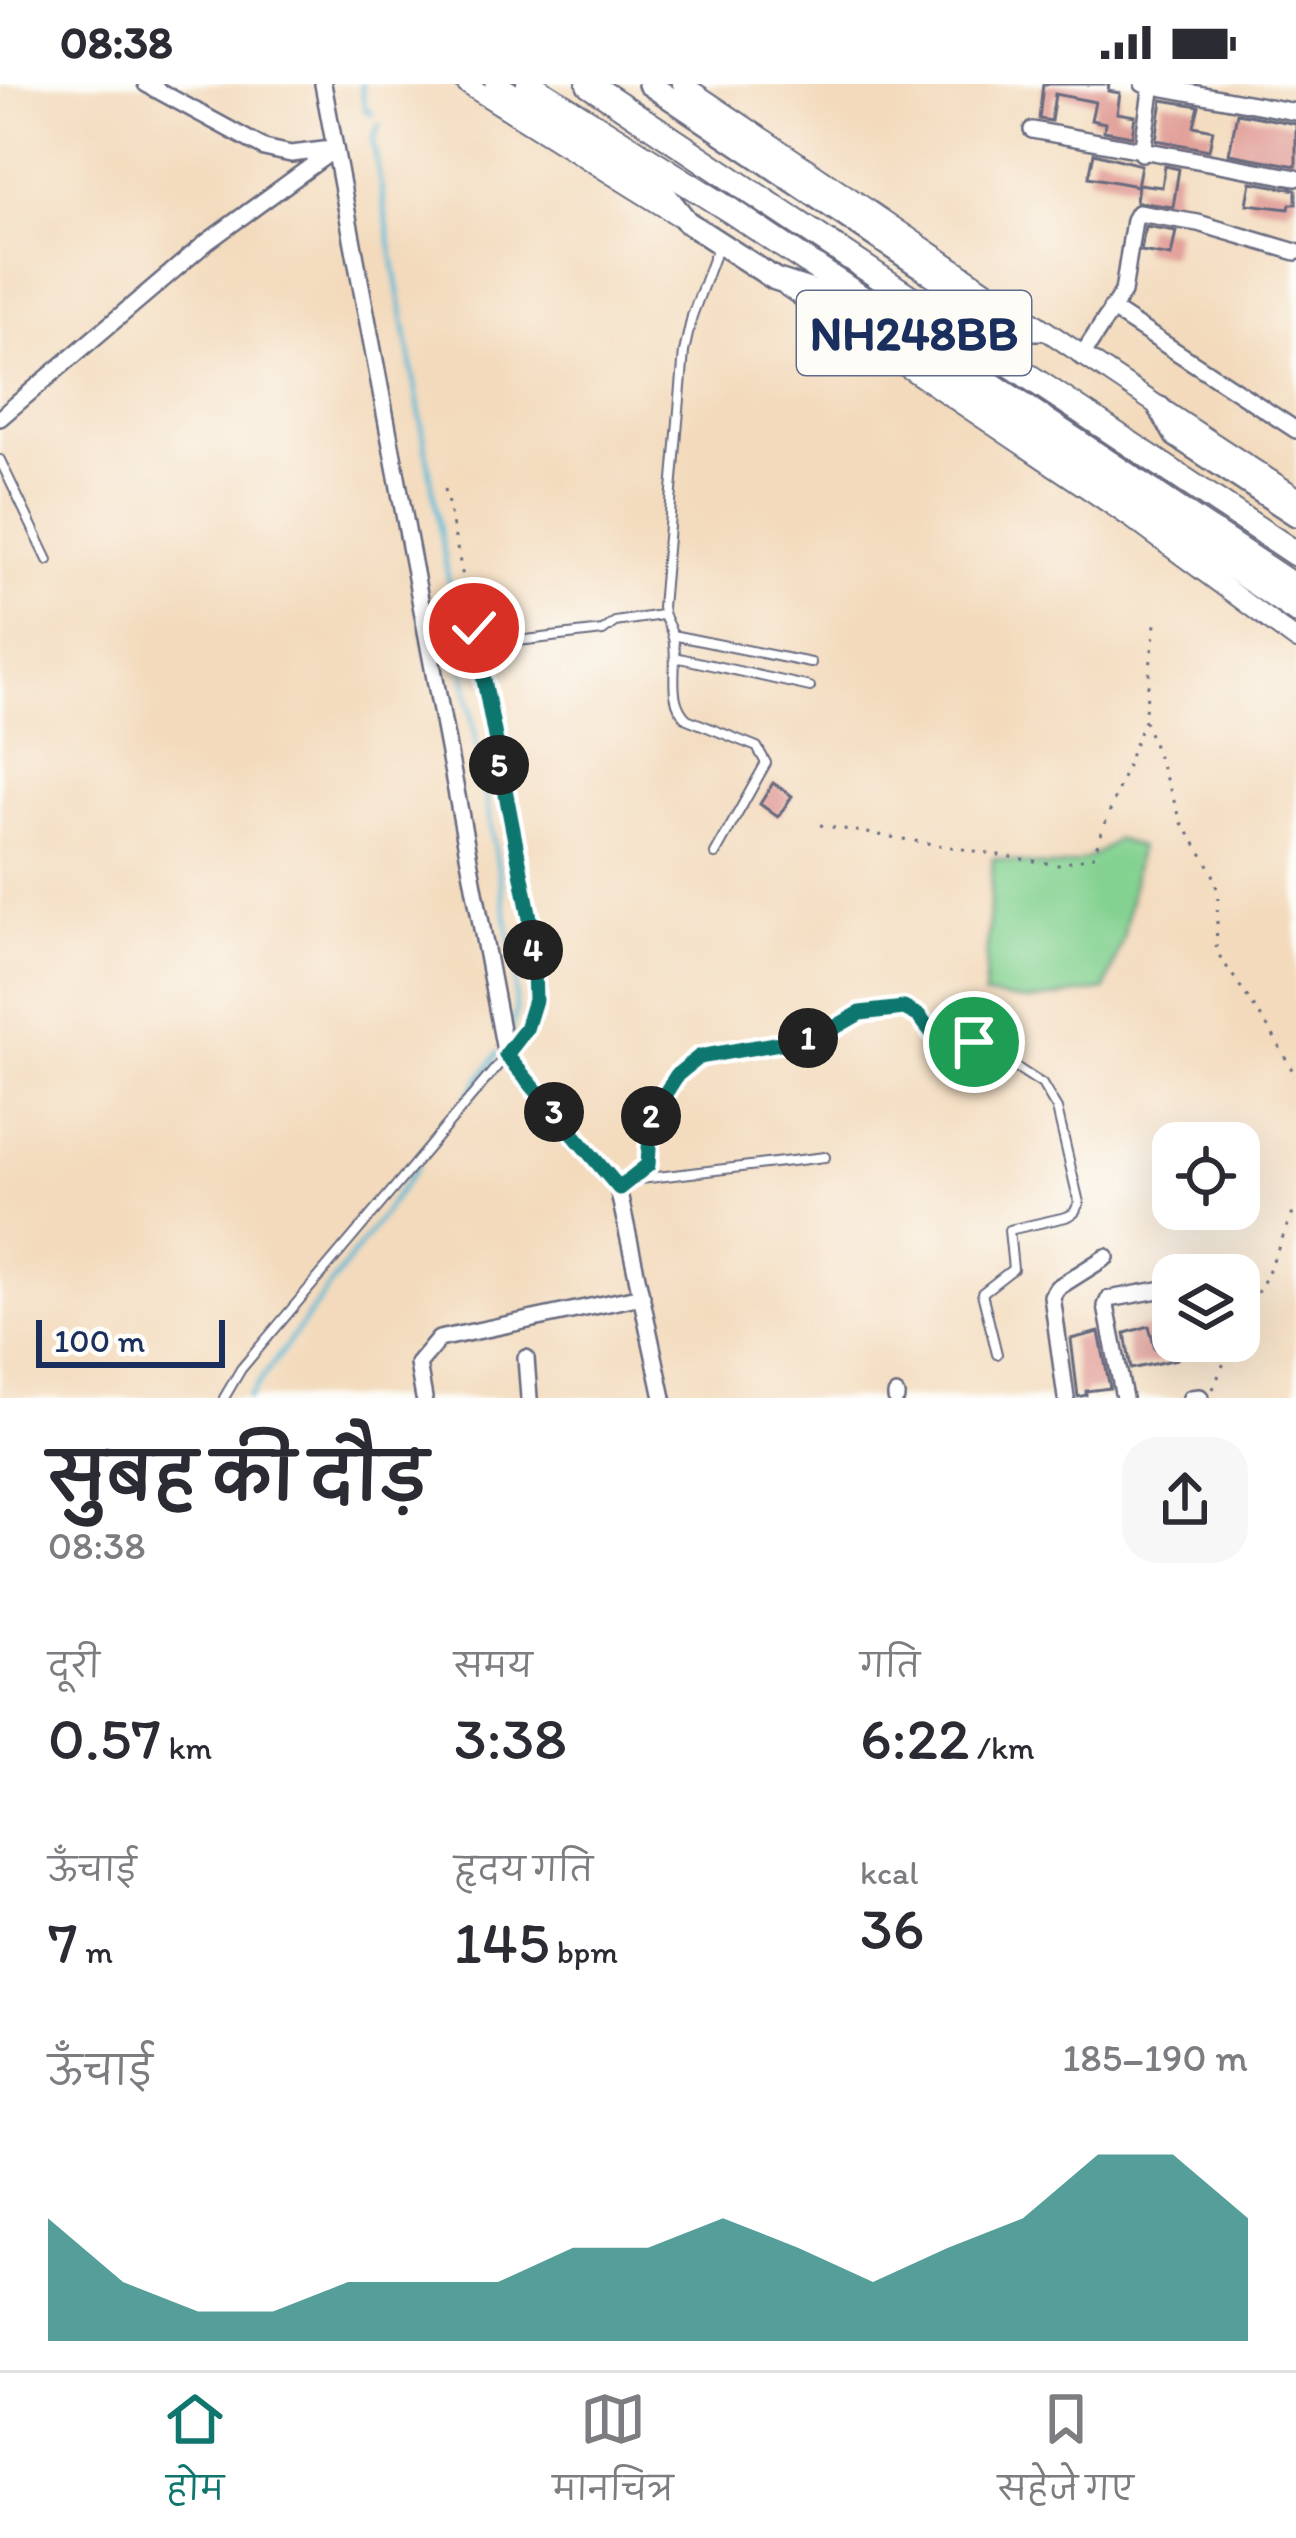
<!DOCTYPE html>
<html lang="hi">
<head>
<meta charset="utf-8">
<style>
	:root { --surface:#fff; --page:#f7f7f7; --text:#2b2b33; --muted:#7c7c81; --line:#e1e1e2; --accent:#0f766e }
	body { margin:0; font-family:Itim,"Playpen Sans Deva",sans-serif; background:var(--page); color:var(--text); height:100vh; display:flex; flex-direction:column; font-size:45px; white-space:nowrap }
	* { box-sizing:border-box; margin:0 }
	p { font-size:39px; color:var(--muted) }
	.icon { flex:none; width:66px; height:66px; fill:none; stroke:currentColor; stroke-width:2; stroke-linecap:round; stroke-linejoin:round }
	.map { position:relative; height:1314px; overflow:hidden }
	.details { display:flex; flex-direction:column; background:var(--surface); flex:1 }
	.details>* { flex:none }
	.tools { position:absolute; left:1152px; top:1038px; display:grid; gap:24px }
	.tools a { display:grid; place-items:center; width:108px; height:108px; border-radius:24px; background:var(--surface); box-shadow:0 12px 48px #0002; font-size:60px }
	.scale { position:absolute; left:36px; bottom:30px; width:189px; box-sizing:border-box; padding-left:12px; border:6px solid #1b2f5e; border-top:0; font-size:33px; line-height:42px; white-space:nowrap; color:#1b2f5e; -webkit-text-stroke:9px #fdfcf7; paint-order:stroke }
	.pin { position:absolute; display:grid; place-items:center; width:102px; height:102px; color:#fff; margin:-51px; border:6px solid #fff; border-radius:50%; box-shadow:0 3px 12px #0007 }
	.km { position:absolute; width:60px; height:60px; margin:-30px; border-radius:50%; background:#222; color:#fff; font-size:33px; line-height:60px; text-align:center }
	.round { display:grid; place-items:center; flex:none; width:126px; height:126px; border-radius:36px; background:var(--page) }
	.overview { display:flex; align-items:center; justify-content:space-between; height:204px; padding:0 48px }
	h1 { font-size:66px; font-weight:600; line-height:90px }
	.figures { display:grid; grid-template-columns:repeat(3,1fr); gap:18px; height:204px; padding:12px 48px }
	.figures div { display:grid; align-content:center }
	.figures b { font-size:60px; font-weight:600 }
	.figures small { font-size:33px; font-weight:400 }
	.figures p { font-size:33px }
	.chart { height:336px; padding:24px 48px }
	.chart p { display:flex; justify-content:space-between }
	.chart svg { width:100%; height:216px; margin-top:12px; fill:var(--accent); opacity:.7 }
	.status { display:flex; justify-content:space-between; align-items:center; height:84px; padding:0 60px; background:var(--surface); direction:ltr }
	.status svg { height:33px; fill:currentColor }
	.dock { display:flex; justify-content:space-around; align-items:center; height:168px; border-top:3px solid var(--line); background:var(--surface); font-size:33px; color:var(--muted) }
	.dock a { display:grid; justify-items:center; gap:6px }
	.dock .on { color:var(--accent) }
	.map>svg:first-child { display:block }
</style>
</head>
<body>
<div class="status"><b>08:38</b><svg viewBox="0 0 49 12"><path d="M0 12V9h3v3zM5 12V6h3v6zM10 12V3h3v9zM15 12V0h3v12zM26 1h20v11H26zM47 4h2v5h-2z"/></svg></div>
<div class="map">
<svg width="1296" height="1314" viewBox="0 0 1296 1314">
	<rect width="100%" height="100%" fill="#fdfcf7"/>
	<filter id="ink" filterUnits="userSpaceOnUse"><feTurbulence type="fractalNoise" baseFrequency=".00833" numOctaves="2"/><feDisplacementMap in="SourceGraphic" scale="24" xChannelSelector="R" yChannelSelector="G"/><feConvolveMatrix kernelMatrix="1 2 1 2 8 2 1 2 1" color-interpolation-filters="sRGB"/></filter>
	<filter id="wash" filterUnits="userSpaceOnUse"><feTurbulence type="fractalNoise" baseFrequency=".004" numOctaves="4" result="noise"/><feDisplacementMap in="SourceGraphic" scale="48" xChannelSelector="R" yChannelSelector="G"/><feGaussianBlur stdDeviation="2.7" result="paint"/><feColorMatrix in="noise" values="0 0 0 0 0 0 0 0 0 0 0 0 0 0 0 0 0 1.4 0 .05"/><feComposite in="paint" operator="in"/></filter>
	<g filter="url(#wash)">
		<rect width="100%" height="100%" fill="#f3dabc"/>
		<path fill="#84d291" stroke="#508078" stroke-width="3" d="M1116 755 1139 763 1124 850 1105 906 1029 917 984 912 993 774C1046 782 1072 794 1116 755Z"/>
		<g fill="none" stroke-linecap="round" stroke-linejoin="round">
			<path stroke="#57b8d6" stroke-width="4.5" d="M361 0 365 25 372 30
				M379 41 373 57 515 883 516 927 509 957
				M466 1014 498 969
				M248 1314 418 1082"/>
		</g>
		<g id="blocks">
			<path fill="#df958f" d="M1043 0H1109L1108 7 1120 9 1117 29 1135 32 1132 52 1104 47 1105 39 1091 36 1095 18 1055 10 1051 37 1039 35Z
				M1162 16 1199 22 1194 42 1213 46 1209 66 1156 56Z
				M1237 29 1296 40V82L1229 70Z
				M1094 69 1141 81 1137 102 1089 93Z
				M1165 82 1179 85 1173 123 1136 118 1138 100 1162 103Z
				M1251 98 1296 106V120H1290L1289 125 1247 120Z
				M1145 142 1176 147 1171 172 1141 167Z
				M773 699 792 712 778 733 760 720Z
				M1149 1242 1155 1265 1174 1261 1177 1275 1131 1285 1125 1249Z
				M1099 1248 1110 1304 1086 1307V1311L1078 1313 1071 1255Z"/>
		</g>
	</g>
	<g filter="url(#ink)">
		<use href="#blocks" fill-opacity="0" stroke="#676b7f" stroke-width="3"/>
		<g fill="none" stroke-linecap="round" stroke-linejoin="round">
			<g stroke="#676b7f" stroke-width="12">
				<path id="service" d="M0 376 48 476
					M672 551 811 579
					M675 573 810 603
					M432 574 492 560 603 547 615 538 662 531
					M715 770 766 679 757 663 687 635C664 613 681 578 672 550 669 539 663 535 662 523L684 268 692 232 719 159
					M632 1096 825 1073
					M620 1104 648 1081 649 1036 687 980 718 967 820 952 860 929 909 925 937 956 980 960 1042 1000 1057 1025 1079 1119 1074 1129 1066 1133 1009 1146 1013 1185 982 1209 997 1270
					M224 1314 241 1285 505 973"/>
			</g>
			<g stroke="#676b7f" stroke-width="20">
				<path id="minor" d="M146 0 264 64 291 70 332 65
					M323 0 506 972 618 1104 663 1314
					M1143 0 1296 28
					M1032 46 1296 94
					M1142 69 1152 0
					M1111 225 1296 346
					M1081 273 1123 208 1134 136 1138 129 1198 139 1296 168
					M0 334 207 158 335 65
					M526 1274 529 1314
					M896 1311V1314
					M424 1314 418 1280 439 1255 642 1212
					M1066 1314 1052 1212 1057 1204 1106 1173
					M1124 1314 1106 1222 1109 1215 1164 1205
					M1191 1314 1200 1313"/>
			</g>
			<g stroke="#676b7f" stroke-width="22">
				<path id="tertiary" d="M466 0 678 132
					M682 0C888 136 1088 279 1296 412
					M787 203 1132 435 1296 556"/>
			</g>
			<g stroke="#676b7f" stroke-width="26">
				<path id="secondary" d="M496 0 659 103 687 138 775 195 824 211 1296 528
					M649 0 1013 245H1039
					M1160 324 1176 352 1296 431"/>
			</g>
			<g stroke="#676b7f" stroke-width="28">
				<path id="trunk" d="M529 0 731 127 1296 504
					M589 0 1296 470"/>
			</g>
			<path stroke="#676b7f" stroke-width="3" stroke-dasharray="3 9" stroke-linecap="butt" d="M445 405 475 552
				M479 573 533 850 535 916 518 956
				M1145 637 1182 739 1212 786 1218 809 1216 867 1272 949 1296 993
				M820 741 1058 781 1093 772 1144 636 1155 540
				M1239 1240 1265 1195 1296 1122
				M1213 1305 1233 1257"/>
			<use href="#service" stroke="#fff" stroke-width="8"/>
			<use href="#minor" stroke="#fff" stroke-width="15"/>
			<use href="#tertiary" stroke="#fff" stroke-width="18"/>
			<use href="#secondary" stroke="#fff" stroke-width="21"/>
			<use href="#trunk" stroke="#fff" stroke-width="24"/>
		</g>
	</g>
	<g fill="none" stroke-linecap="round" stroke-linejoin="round" filter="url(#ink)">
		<g stroke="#fff" stroke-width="24">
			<path id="route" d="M474 544 533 850 535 916 526 945 506 971 619 1104 648 1081 651 1032 677 991 699 973 820 952 860 929 904 924 919 932 938 956 974 958"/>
		</g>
		<use href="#route" stroke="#0f766e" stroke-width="15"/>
	</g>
	<g text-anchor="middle" stroke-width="9" stroke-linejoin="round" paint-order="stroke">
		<rect fill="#fdfcf7" stroke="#5f6c8c" stroke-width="3" x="797" y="207" width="234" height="84" rx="9"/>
		<g font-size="48" font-weight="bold" fill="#1b2f5e">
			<text x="914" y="266">NH248BB</text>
		</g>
	</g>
</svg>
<div class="tools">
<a><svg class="icon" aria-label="locate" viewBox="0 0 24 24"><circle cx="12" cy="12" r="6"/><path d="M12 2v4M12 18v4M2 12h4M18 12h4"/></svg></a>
<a><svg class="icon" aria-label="layers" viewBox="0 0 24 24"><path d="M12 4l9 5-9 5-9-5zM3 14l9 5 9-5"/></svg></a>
</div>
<div class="scale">100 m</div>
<div class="pin" style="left:974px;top:958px;background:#1e9e55"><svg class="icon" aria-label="arrive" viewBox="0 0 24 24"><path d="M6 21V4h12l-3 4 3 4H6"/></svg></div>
<div class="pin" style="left:474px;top:544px;background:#d93025"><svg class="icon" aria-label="check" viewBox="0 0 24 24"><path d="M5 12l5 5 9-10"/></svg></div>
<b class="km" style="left:808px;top:954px">1</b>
<b class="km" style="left:651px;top:1032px">2</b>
<b class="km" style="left:554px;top:1028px">3</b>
<b class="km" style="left:533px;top:866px">4</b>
<b class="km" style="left:499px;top:681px">5</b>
</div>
<section class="details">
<div class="overview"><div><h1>सुबह की दौड़</h1><p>08:38</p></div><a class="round"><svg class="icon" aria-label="share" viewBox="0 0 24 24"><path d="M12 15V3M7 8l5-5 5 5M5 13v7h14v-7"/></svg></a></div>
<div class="figures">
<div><p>दूरी</p><b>0.57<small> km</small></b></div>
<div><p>समय</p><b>3:38</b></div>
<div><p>गति</p><b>6:22<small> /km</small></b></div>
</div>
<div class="figures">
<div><p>ऊँचाई</p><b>7<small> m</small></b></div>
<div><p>हृदय गति</p><b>145<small> bpm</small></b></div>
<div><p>kcal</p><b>36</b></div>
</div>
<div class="chart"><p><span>ऊँचाई</span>185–190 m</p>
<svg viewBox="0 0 160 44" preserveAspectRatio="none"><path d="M0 44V19L10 32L20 38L30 38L40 32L50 32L60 32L70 25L80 25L90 19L100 25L110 32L120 25L130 19L140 6L150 6L160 19V44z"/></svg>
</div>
</section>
<nav class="dock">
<a class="on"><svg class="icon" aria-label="home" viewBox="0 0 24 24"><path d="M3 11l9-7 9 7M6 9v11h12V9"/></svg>होम</a>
<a><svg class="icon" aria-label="map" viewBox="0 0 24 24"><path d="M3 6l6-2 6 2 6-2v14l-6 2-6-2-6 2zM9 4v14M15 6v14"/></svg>मानचित्र</a>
<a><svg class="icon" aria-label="saved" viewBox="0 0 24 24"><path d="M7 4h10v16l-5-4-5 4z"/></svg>सहेजे गए</a>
</nav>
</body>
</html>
